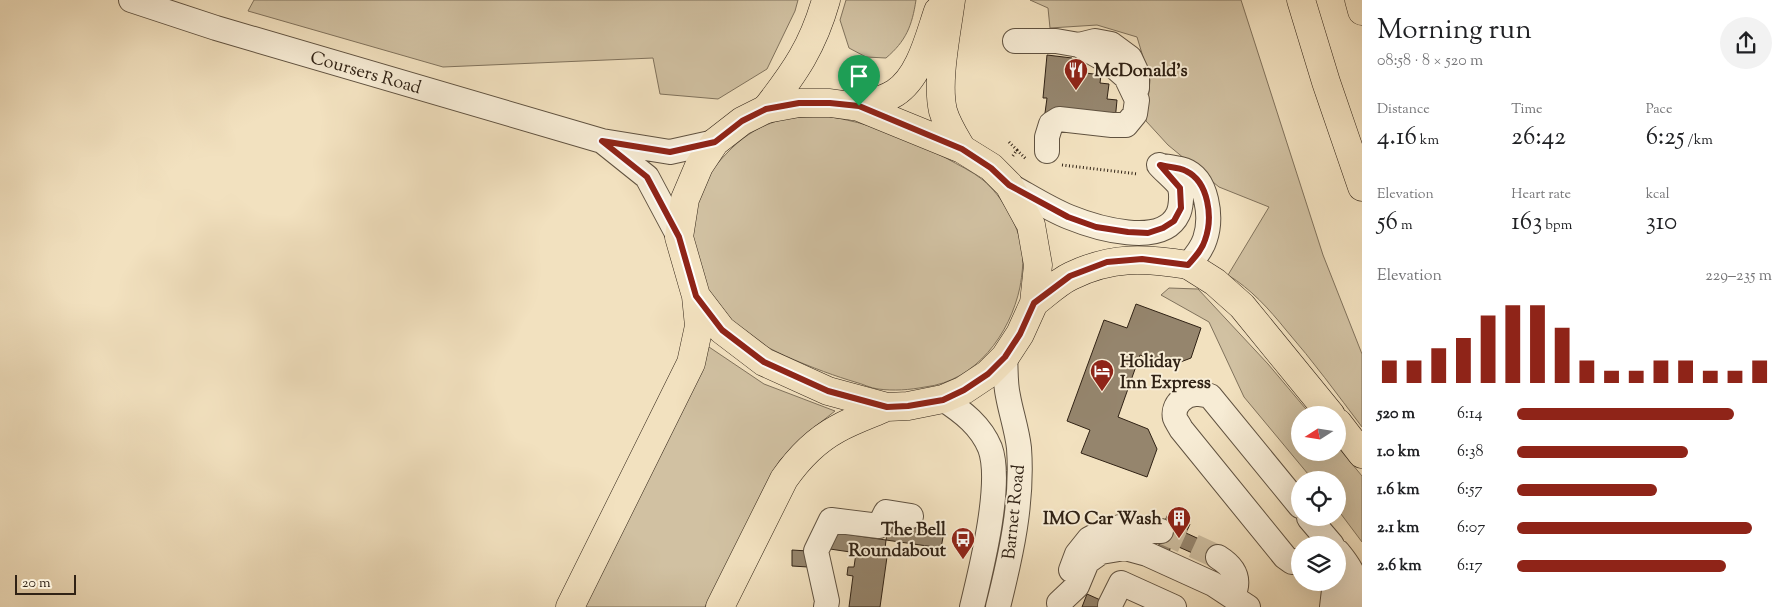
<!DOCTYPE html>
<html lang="en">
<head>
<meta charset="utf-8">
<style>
	:root { --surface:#fff; --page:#f2f2f2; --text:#202124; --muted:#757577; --accent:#8f2418 }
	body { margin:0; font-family:"Sorts Mill Goudy",serif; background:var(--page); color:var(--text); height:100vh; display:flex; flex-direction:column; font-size:19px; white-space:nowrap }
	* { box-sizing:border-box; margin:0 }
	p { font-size:16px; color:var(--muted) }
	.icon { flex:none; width:28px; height:28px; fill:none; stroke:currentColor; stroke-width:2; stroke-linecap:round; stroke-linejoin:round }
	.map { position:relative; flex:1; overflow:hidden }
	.side { display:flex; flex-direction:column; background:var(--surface); width:425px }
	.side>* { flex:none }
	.needle { width:32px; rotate:258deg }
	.controls { position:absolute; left:1291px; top:406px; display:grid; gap:10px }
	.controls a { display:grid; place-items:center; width:55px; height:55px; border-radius:50%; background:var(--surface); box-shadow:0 5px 20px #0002; font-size:25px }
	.scale { position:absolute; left:15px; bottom:12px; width:61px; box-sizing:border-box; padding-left:5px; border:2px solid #302215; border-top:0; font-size:14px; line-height:18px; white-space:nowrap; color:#302215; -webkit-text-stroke:4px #f7ecd5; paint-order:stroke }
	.pin { position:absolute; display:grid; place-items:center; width:42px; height:42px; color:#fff; margin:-51px -21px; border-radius:50% 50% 50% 0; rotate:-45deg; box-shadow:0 0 5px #0007 }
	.pin .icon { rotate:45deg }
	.round { display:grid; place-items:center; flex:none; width:52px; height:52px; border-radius:26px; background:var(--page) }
	.overview { display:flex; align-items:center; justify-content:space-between; height:85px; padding:0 15px }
	h1 { font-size:28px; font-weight:600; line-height:38px }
	.metrics { display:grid; grid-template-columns:repeat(3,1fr); gap:8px; height:85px; padding:5px 15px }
	.metrics div { display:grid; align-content:center }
	.metrics b { font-size:25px; font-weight:600 }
	.metrics small { font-size:14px; font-weight:400 }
	.metrics p { font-size:14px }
	.chart { height:140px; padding:10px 15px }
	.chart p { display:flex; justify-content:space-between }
	.chart svg { width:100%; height:90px; margin-top:5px; stroke:var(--accent); stroke-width:6 }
	ul { padding:0 15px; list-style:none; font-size:16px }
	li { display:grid; grid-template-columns:80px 60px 1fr; align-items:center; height:38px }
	li i { height:12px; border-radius:6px; background:var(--accent) }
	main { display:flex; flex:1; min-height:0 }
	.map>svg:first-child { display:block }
</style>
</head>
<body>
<main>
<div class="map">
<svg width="1362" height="607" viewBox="0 0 1362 607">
	<rect width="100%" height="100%" fill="#f2e1bf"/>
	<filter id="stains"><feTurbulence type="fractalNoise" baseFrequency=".004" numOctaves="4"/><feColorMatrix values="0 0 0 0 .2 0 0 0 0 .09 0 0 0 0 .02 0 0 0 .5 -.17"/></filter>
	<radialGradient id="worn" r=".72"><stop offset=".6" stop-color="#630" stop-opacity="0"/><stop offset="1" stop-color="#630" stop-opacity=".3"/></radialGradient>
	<path fill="#d1c1a2" stroke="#80725c" d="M254 0H798L795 11 767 69 718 99 660 94 653 58 443 67 248 11Z
		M846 0H916C912 26 906 41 886 58L866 57 849 48 840 20Z
		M1030 0H1241L1323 255 1362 354V427C1337 394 1313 361 1286 330 1269 309 1251 289 1228 275L1269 207 1219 187 1168 145 1146 121 1150 80 1137 37 1097 25 1050 28 1048 8Z
		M826 116C870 123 906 137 946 158 958 165 972 171 983 180 1002 196 1018 224 1022 249 1024 261 1022 275 1020 287 1010 334 976 381 925 387 909 390 894 391 878 389 870 388 863 384 855 382 821 372 747 344 724 317 720 311 716 303 712 296 708 290 703 283 700 276 688 250 692 204 706 179 712 170 719 161 727 153 740 139 756 128 774 122 790 116 809 117 826 116Z
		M1169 288 1198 289 1268 364 1311 415H1300V452H1338V447L1362 476V542L1338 510V480H1313L1244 397 1209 322 1161 295Z
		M709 347 764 384 835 411 811 430 780 460 705 607H583L665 446Z"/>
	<path fill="#95856d" stroke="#302215" d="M1047 55 1072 58 1071 71 1101 75 1100 83 1109 84 1107 99 1117 100 1115 121 1045 113 1047 98H1043Z
		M1136 304 1201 328 1191 358 1170 366 1140 355 1118 417 1148 429 1157 449 1147 477 1081 453 1090 430 1067 421 1104 320 1127 328Z
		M1168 514 1190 524 1186 533 1221 549 1215 563 1172 544 1168 554 1157 549 1161 540 1157 538Z
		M889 524 944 532 941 548 886 540Z
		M832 532 886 540 884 557 830 549Z
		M792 550 808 551V567L792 566Z
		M856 553 887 557 880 607H849L853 576 847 575 848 567H854Z
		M1087 594 1116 607H1082Z"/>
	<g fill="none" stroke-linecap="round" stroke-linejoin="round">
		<path stroke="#cbbb9d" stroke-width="24" stroke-dasharray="24 12" stroke-linecap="butt" d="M1161 531 1218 557"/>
		<g stroke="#605240" stroke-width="26">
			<path id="minor" d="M131 0 216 28 602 141 670 152 715 142
				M1015 41H1056L1079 45 1109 62 1126 77 1137 100 1135 114 1126 125H1112L1059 119 1051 124 1047 137V151
				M1079 45 1095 41 1111 44 1130 58 1137 73V88
				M602 141 647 177 679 237
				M1161 166C1169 167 1177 168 1184 170 1208 179 1212 218 1205 239 1202 249 1195 257 1188 265
				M1009 185C1029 196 1049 209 1069 217 1096 228 1162 248 1178 214 1181 208 1182 195 1180 188 1178 182 1164 171 1159 165
				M943 399C963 412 981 426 990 448 1003 483 981 570 972 607
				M1300 506 1210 396C1206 395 1201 394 1198 394 1185 393 1172 405 1175 418 1176 421 1179 425 1181 429L1285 557 1292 562 1300 561
				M1309 518 1332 545
				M1338 552C1353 570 1360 583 1355 607
				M1218 557C1234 567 1241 578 1233 596
				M1071 570 1077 554 1089 539 1104 531 1120 527 1133 531H1161
				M1059 603 1077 586 1087 562 1101 552 1125 548 1147 554 1213 584 1248 607
				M1110 605 1121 583 1174 607
				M826 607 827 601 816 551 831 520 879 526 886 512 911 516
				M998 607C1011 555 1023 502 1019 448 1017 430 1011 413 1008 396 1005 383 1006 370 1005 357
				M1332 607 1335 582"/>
		</g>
		<g stroke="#302215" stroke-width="29">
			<path id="major" d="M951 0C947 31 936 82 943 111 947 125 955 137 962 149
				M799 103H830L859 107 962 149 991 167 1009 185 1031 225 1038 265 1034 303 1020 334 1005 357 988 374 964 390 943 399 908 406 887 407 828 391 764 362 722 330 696 296 679 237 685 199 699 166 715 142 742 121 766 109Z
				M859 107C871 103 884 100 895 93 920 77 929 37 938 11
				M1034 303C1046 294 1058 282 1071 276 1112 256 1145 258 1188 265
				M570 607 691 363 699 326 696 296
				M720 607 784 479C798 459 815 441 837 429 853 420 871 414 887 407"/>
		</g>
		<g stroke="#302215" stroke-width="29">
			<path id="highway" d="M1301 0 1326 82 1362 187
				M1359 0 1362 11
				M766 109C795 72 813 46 826 0
				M1188 265 1215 282 1242 306 1331 415
				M1338 423 1362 454"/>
		</g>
		<path stroke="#302215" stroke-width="3" stroke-dasharray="1 2.5" stroke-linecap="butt" d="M1009 142 1017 150 1012 157
			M1017 150 1026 159
			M1062 165 1138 174"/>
		<use href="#minor" stroke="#f7ecd5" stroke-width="24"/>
		<use href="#major" stroke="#f2e1bf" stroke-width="28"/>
		<use href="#highway" stroke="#f2e1bf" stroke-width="28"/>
	</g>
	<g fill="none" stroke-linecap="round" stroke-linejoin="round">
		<g stroke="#fff" stroke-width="10">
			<path id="route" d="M799 103H830L859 106 962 149 991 168 1009 185 1068 217 1096 227 1128 232 1148 233 1163 228 1174 221 1181 208 1180 188 1160 165C1167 167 1179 167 1186 171 1209 182 1213 218 1205 240 1202 250 1195 257 1188 265L1142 259 1107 262 1070 276 1034 303 1020 334 1005 357 988 374 964 390 943 400 908 406 887 407 828 391 764 362 722 330 696 296 679 237 647 177 602 141 670 152 715 142 742 121 766 109Z"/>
		</g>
		<use href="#route" stroke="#8f2418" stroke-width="6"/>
	</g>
	<defs>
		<g id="restaurant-pin" transform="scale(1.25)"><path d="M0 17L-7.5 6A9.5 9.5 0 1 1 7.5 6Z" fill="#8f2418" stroke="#f7ecd5"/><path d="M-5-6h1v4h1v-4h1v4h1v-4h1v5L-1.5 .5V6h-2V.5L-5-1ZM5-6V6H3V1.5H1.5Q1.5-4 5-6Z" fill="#fff"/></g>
		<g id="hotel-pin" transform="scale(1.25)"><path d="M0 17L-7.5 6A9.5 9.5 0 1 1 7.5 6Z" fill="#8f2418" stroke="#f7ecd5"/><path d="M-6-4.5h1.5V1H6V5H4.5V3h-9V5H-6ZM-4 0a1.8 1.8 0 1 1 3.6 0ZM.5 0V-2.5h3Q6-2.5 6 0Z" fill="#fff"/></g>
		<g id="building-pin" transform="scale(1.25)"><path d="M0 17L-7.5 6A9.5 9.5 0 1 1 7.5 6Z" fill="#8f2418" stroke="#f7ecd5"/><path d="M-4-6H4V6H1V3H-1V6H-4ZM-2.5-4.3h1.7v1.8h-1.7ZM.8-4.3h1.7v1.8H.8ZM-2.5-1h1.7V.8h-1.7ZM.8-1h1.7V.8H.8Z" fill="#fff"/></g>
		<g id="bus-pin" transform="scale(1.25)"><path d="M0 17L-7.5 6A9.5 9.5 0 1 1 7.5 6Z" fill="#8f2418" stroke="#f7ecd5"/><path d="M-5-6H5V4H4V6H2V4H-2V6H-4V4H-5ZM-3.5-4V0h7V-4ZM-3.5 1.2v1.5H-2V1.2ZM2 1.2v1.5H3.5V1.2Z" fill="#fff"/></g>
	</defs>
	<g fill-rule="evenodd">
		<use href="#restaurant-pin" x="1076" y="70"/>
		<use href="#hotel-pin" x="1102" y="371"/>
		<use href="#building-pin" x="1179" y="518"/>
		<use href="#bus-pin" x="963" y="539"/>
	</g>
	<g text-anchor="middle" stroke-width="4" stroke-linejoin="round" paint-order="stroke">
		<g font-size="18" font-weight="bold" fill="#302215" stroke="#f7ecd5" text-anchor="start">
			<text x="1094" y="76">McDonald's</text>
			<text x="1120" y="367">Holiday<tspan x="1120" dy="21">Inn Express</tspan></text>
			<text x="1162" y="524" text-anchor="end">IMO Car Wash</text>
			<text x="946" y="535" text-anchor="end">The Bell<tspan x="946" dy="21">Roundabout</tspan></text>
		</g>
		<g font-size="18" fill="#302215" stroke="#f7ecd5">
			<text transform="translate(366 72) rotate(16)" y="6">Coursers Road</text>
			<text transform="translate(1013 512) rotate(-84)" y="6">Barnet Road</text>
		</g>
	</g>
	<rect width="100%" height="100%" filter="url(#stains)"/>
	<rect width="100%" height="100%" fill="url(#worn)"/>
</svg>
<div class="controls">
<a><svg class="needle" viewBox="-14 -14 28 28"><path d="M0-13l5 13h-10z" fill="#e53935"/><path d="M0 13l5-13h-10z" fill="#757577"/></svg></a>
<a><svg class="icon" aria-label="locate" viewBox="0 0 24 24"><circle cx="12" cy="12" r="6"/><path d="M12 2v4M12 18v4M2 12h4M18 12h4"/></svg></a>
<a><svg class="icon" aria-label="layers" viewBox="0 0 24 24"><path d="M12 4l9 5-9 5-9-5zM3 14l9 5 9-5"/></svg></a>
</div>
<div class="scale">20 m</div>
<div class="pin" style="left:859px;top:106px;background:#1e9e55"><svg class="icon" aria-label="arrive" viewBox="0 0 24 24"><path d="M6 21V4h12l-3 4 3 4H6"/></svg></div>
</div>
<section class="side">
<div class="overview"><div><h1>Morning run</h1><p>08:58 · 8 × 520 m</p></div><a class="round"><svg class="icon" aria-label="share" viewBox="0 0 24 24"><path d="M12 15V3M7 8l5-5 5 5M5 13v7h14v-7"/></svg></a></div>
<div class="metrics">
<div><p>Distance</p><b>4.16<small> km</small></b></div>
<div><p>Time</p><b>26:42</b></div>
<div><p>Pace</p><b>6:25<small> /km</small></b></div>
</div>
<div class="metrics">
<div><p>Elevation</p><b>56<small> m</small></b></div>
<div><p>Heart rate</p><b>163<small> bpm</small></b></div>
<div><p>kcal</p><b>310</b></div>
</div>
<div class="chart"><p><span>Elevation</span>229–235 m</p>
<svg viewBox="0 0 160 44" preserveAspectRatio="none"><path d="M5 44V33M15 44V33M25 44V27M35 44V22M45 44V11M55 44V6M65 44V6M75 44V17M85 44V33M95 44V38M105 44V38M115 44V33M125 44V33M135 44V38M145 44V38M155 44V33"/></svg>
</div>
<ul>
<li><b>520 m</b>6:14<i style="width:85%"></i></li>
<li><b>1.0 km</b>6:38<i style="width:67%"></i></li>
<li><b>1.6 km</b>6:57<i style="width:55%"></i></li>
<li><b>2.1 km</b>6:07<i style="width:92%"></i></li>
<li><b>2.6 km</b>6:17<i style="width:82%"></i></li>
</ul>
</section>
</main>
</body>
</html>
